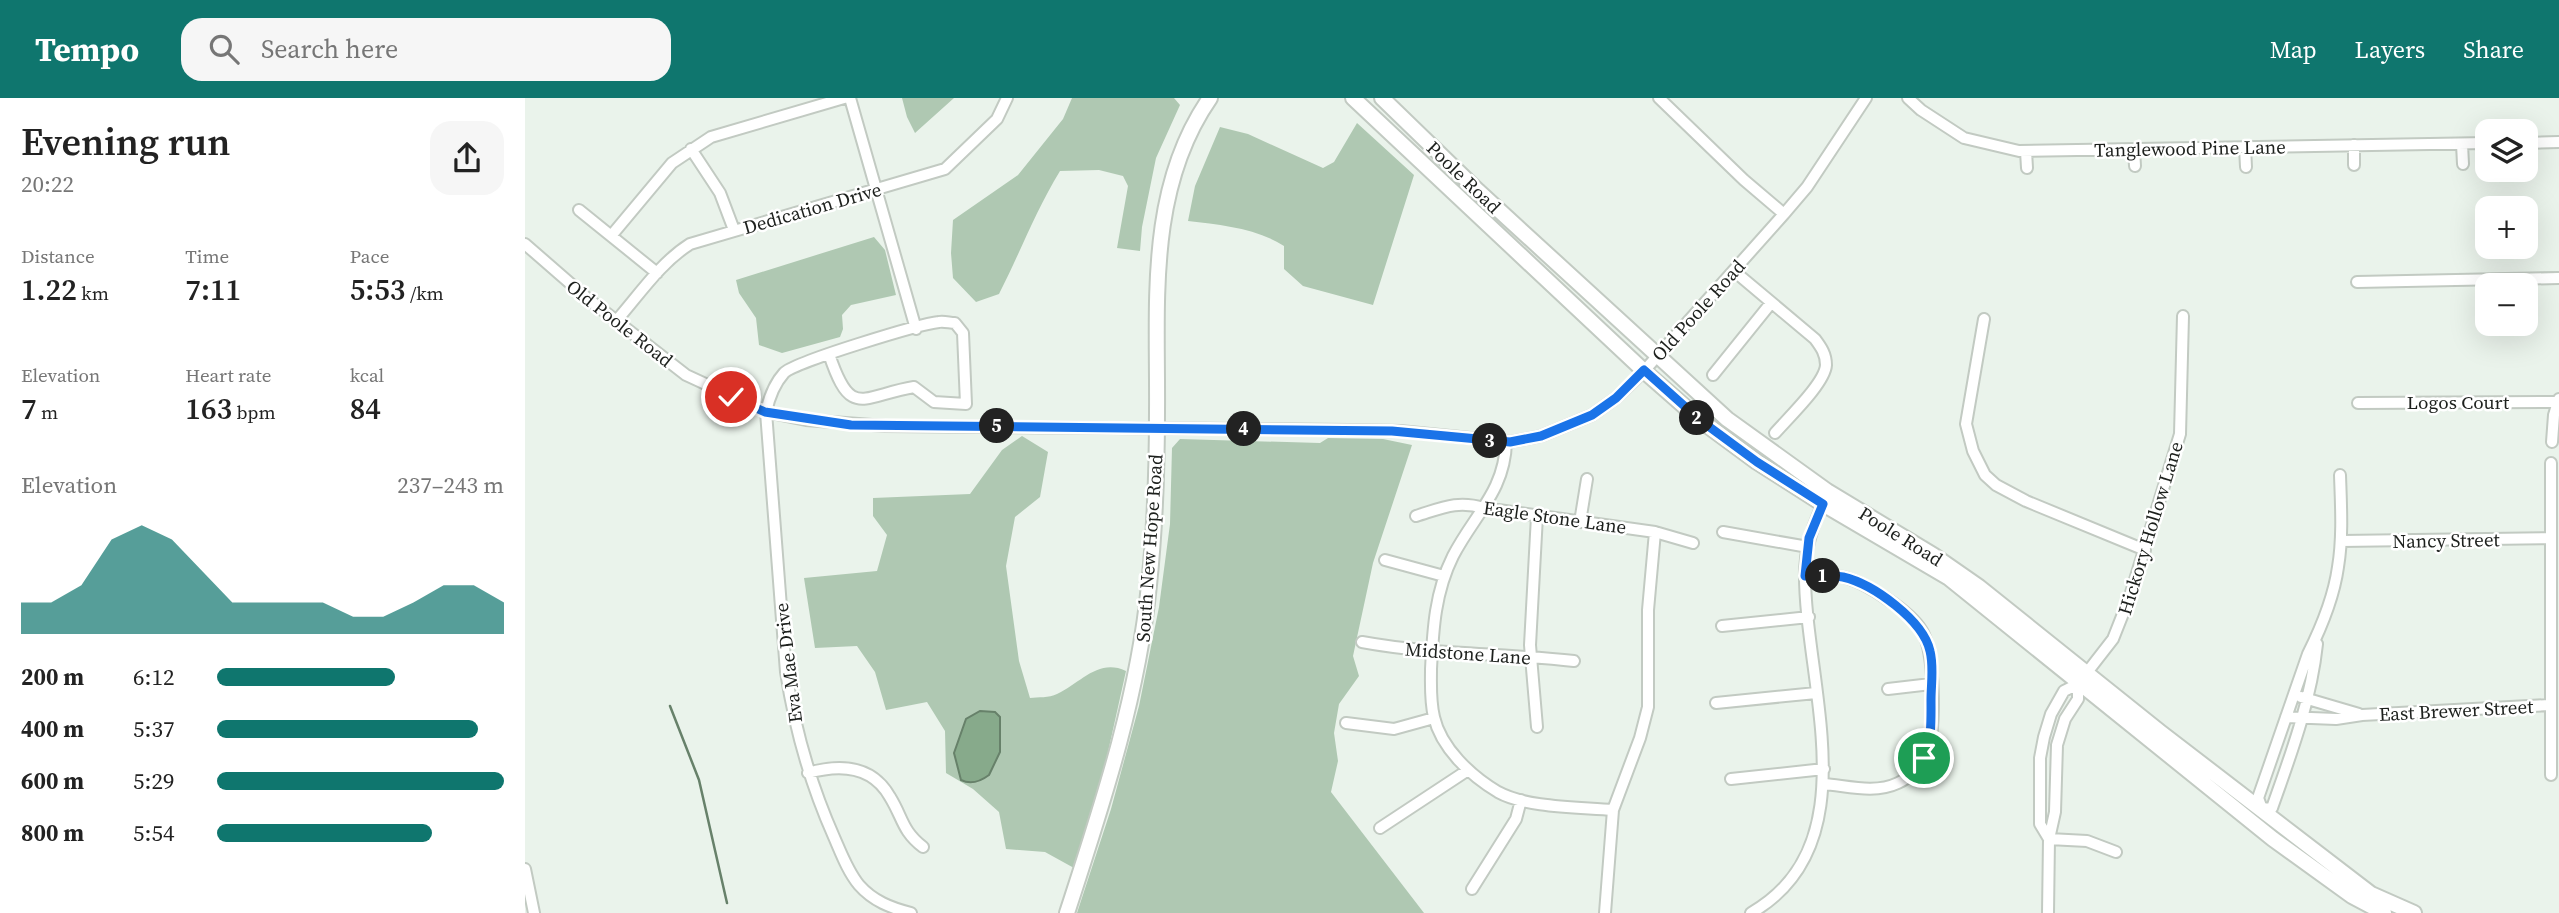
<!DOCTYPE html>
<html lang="en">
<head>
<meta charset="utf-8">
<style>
	:root { --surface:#fff; --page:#f6f6f6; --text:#222; --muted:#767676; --accent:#0f766e }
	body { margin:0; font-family:"Source Serif 4",serif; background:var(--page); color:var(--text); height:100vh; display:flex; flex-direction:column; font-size:26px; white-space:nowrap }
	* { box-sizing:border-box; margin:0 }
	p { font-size:23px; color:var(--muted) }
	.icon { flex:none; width:38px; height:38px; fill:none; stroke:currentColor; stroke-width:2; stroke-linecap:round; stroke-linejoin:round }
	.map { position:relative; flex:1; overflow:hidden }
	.panel { display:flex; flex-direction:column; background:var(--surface); width:525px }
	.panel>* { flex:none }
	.fabs { position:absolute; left:1950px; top:21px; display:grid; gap:14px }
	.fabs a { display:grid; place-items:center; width:63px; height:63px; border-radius:14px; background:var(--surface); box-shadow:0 7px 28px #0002; font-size:35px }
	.pin { position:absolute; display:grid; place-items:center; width:60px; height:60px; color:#fff; margin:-30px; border:4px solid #fff; border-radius:50%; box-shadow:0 2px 7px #0007 }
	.km { position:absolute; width:35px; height:35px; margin:-18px; border-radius:50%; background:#222; color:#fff; font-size:19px; line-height:35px; text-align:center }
	.round { display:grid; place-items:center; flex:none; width:74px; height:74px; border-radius:21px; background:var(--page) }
	.summary { display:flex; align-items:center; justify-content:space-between; height:119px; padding:0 21px }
	h1 { font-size:38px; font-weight:600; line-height:52px }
	.metrics { display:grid; grid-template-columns:repeat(3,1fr); gap:10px; height:119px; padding:7px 21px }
	.metrics div { display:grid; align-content:center }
	.metrics b { font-size:30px; font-weight:600 }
	.metrics small { font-size:19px; font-weight:400 }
	.metrics p { font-size:19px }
	.chart { height:196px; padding:14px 21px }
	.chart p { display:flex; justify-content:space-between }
	.chart svg { width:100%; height:126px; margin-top:7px; fill:var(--accent); opacity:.7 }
	ul { padding:0 21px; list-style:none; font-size:23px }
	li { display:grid; grid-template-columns:112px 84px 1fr; align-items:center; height:52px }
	li i { height:18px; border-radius:9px; background:var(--accent) }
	header { display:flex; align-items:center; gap:42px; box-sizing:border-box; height:98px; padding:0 35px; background:var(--accent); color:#fff }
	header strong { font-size:33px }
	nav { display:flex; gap:38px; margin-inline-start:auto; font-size:24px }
	.search { width:490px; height:63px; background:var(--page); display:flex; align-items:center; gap:18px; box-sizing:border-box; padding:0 24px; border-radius:21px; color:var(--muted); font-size:26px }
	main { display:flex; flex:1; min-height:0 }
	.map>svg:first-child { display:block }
</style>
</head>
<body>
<header>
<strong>Tempo</strong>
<div class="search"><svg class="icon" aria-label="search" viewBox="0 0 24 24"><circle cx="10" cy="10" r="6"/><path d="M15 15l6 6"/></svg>Search here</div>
<nav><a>Map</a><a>Layers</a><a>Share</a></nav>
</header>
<main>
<section class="panel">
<div class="summary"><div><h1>Evening run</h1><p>20:22</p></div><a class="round"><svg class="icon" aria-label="share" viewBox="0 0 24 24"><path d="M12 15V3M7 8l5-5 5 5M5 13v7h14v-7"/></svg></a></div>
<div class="metrics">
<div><p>Distance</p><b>1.22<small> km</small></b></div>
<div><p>Time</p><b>7:11</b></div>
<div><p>Pace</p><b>5:53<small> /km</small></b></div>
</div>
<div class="metrics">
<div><p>Elevation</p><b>7<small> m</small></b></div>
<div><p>Heart rate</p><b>163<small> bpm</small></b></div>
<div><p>kcal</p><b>84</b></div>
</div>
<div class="chart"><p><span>Elevation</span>237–243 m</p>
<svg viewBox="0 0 160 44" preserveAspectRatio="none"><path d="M0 44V33L10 33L20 27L30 11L40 6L50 11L60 22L70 33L80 33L90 33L100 33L110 38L120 38L130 33L140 27L150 27L160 33V44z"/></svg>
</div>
<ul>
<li><b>200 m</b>6:12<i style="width:62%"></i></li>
<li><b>400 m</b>5:37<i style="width:91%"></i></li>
<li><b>600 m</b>5:29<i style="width:100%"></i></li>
<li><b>800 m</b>5:54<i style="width:75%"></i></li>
</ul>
</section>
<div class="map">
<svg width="2034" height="815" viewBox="0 0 2034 815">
	<rect width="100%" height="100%" fill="#eaf3eb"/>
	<path fill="#afc8b2" d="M377 0H429L390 35 382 19Z
		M547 0H649L655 7 631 60 617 129 615 153 592 150 603 88 598 78 574 72 535 73C511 112 495 155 474 196L451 204 428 180 426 155 428 122 493 77 538 21Z
		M832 25 889 77 848 207 778 188 759 171V148C731 130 696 127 663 123L670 88 695 29 723 36 798 70 809 64Z
		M349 139 360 152 371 197 326 207 317 217 318 231 315 239 257 255 234 247 231 220 214 195 211 182Z
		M497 338 523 354 515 399 490 419 481 468 494 563 505 600C513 599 524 600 532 596 556 585 573 560 601 573L581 663 549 770 520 754 481 751 474 714 448 691 421 675 420 633 402 604 361 612 350 574 332 548 290 550 279 480 352 473 362 437 348 418V400L445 396 477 352Z
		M803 340 858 341 887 347 848 465 828 558 834 578 814 606 809 635 813 663 806 694 899 815H552L586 711 614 608 634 509 645 426 647 350 655 341 795 345Z"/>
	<path fill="#87aa8b" stroke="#67816a" stroke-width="2" d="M455 613 470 614 475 619V654L464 677C456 683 446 687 436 682L429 655 441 621Z"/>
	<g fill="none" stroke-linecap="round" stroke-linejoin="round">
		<path stroke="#67816a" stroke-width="2.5" d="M145 608 174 682 202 805"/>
		<g stroke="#c2cac2" stroke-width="14">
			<path id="minor" d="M325 0 391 231
				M1134 0 1219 82 1259 116
				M1383 0 1396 12 1439 40 1494 53 1962 45
				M2000 45 2034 44
				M1937 46 1938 66
				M1829 47V67
				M1720 49 1721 69
				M166 51 195 95 209 132
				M1609 51 1610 68
				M1501 53 1502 70
				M54 112 132 175
				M86 138 147 65 186 39 319 0
				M0 146 62 200 161 277 241 314 281 322 360 328 824 332 875 333 985 344 1016 338 1067 317 1091 300 1119 273 1259 116 1282 89 1341 0
				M1209 173 1290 241C1296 249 1301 256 1301 267 1300 285 1263 320 1250 335
				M1832 184 2034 180
				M1459 221 1441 326 1448 353 1460 377 1471 387 1501 403 1620 452
				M91 223C114 197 135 165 165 146L420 71 472 21 482 0
				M304 256C326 322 336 298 389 289L409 304 441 306 438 235 430 225C425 225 419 223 414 224 395 226 269 264 259 275 250 285 244 300 241 314L261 574C270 632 285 685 309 739 316 755 323 774 334 787 348 803 366 810 386 815
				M1188 277 1246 205
				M1833 305 2033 304
				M981 344C980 393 949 417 928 458 910 494 908 531 906 571 906 587 905 603 909 619 916 650 946 678 973 694 1002 710 1054 709 1088 712
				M2027 344 2029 317 2034 301
				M2026 365V677
				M891 418C917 410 932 402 959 410L1130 434 1168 445
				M1012 418 1005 547 1012 629
				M1055 424 1062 381
				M1198 434 1283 449
				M1816 443 2026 440
				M860 462 919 478
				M1280 478C1292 478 1305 477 1318 479 1340 484 1385 513 1397 533 1410 554 1411 631 1402 655 1397 668 1386 679 1373 685 1350 696 1323 688 1299 686
				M1197 528 1284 519
				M837 544C907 557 978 555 1049 563
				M1363 591 1406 586
				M1776 599 1834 616
				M1191 605 1291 595
				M1761 619 1811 621 1837 617 2024 607
				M821 625 869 631 909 620
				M283 675C315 666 347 667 365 699 378 720 377 733 398 749
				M1206 681 1299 671
				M1737 711 1733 700 1783 556C1796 530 1809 498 1813 469 1818 439 1816 407 1815 377
				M1737 711 1747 710C1766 656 1786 603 1792 546
				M855 730 943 672
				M1524 741 1515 726V660L1519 639 1526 616 1539 593 1553 586 1588 541 1605 498 1655 336 1658 218
				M1524 741 1562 743 1591 754
				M0 771 9 815
				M947 791 991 721 996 702
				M1080 815 1088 712 1115 640 1123 609V512L1130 434
				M1226 815C1347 746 1278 581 1280 472 1281 445 1289 423 1301 400
				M1523 815 1524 741 1530 714 1532 647 1540 621 1553 601V586"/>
		</g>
		<g stroke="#c2cac2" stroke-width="18">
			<path id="major" d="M828 0 1119 273 1175 322 1232 364 1298 406 1424 480 1748 741 1827 798 1859 815
				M857 0 953 93 1202 321 1302 393 1408 457 1454 489 1635 634 1846 796 1889 815
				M542 815C577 707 613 600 624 487 630 429 632 371 632 313 633 207 621 92 685 0"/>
		</g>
		<use href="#minor" stroke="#fff" stroke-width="10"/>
		<use href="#major" stroke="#fff" stroke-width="14"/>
	</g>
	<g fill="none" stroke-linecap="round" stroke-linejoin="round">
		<g stroke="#fff" stroke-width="14">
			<path id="route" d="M206 299 240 314 326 327 867 333 985 344 1016 338 1067 317 1091 300 1119 272 1175 322 1232 364 1298 406 1284 440 1280 478C1292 478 1305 477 1318 479 1348 486 1398 522 1405 553 1409 569 1406 586 1406 602 1406 621 1407 642 1399 660"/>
		</g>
		<use href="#route" stroke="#1a73e8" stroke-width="9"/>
	</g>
	<g text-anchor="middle" stroke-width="5" stroke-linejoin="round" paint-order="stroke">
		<g font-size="19" fill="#1d201d" stroke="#fff">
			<text transform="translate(1665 50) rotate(-1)" y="7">Tanglewood Pine Lane</text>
			<text transform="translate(939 79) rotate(44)" y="7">Poole Road</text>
			<text transform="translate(287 110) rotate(-16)" y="7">Dedication Drive</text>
			<text transform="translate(1173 212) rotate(-48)" y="7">Old Poole Road</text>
			<text transform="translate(95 225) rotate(38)" y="7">Old Poole Road</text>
			<text x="1933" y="311">Logos Court</text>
			<text transform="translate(1030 419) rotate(8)" y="7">Eagle Stone Lane</text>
			<text transform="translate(1625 430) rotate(-73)" y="7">Hickory Hollow Lane</text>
			<text transform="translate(1376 438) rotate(32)" y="7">Poole Road</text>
			<text transform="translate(1921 442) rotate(-1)" y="7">Nancy Street</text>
			<text transform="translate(624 450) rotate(-86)" y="7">South New Hope Road</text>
			<text transform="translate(943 555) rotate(4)" y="7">Midstone Lane</text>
			<text transform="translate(263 565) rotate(-97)" y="7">Eva Mae Drive</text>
			<text transform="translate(1931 612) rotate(-3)" y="7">East Brewer Street</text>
		</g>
	</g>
</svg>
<div class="fabs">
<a><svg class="icon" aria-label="layers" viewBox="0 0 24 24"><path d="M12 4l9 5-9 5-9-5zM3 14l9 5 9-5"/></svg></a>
<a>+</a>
<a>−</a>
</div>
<div class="pin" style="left:1399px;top:660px;background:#1e9e55"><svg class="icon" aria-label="arrive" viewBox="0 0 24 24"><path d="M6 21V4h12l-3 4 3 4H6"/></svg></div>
<div class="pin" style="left:206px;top:299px;background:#d93025"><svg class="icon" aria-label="check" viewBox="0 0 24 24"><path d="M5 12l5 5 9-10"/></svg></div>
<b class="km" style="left:1298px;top:478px">1</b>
<b class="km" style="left:1172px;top:320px">2</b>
<b class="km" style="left:965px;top:343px">3</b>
<b class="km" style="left:719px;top:331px">4</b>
<b class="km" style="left:472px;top:328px">5</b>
</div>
</main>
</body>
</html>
